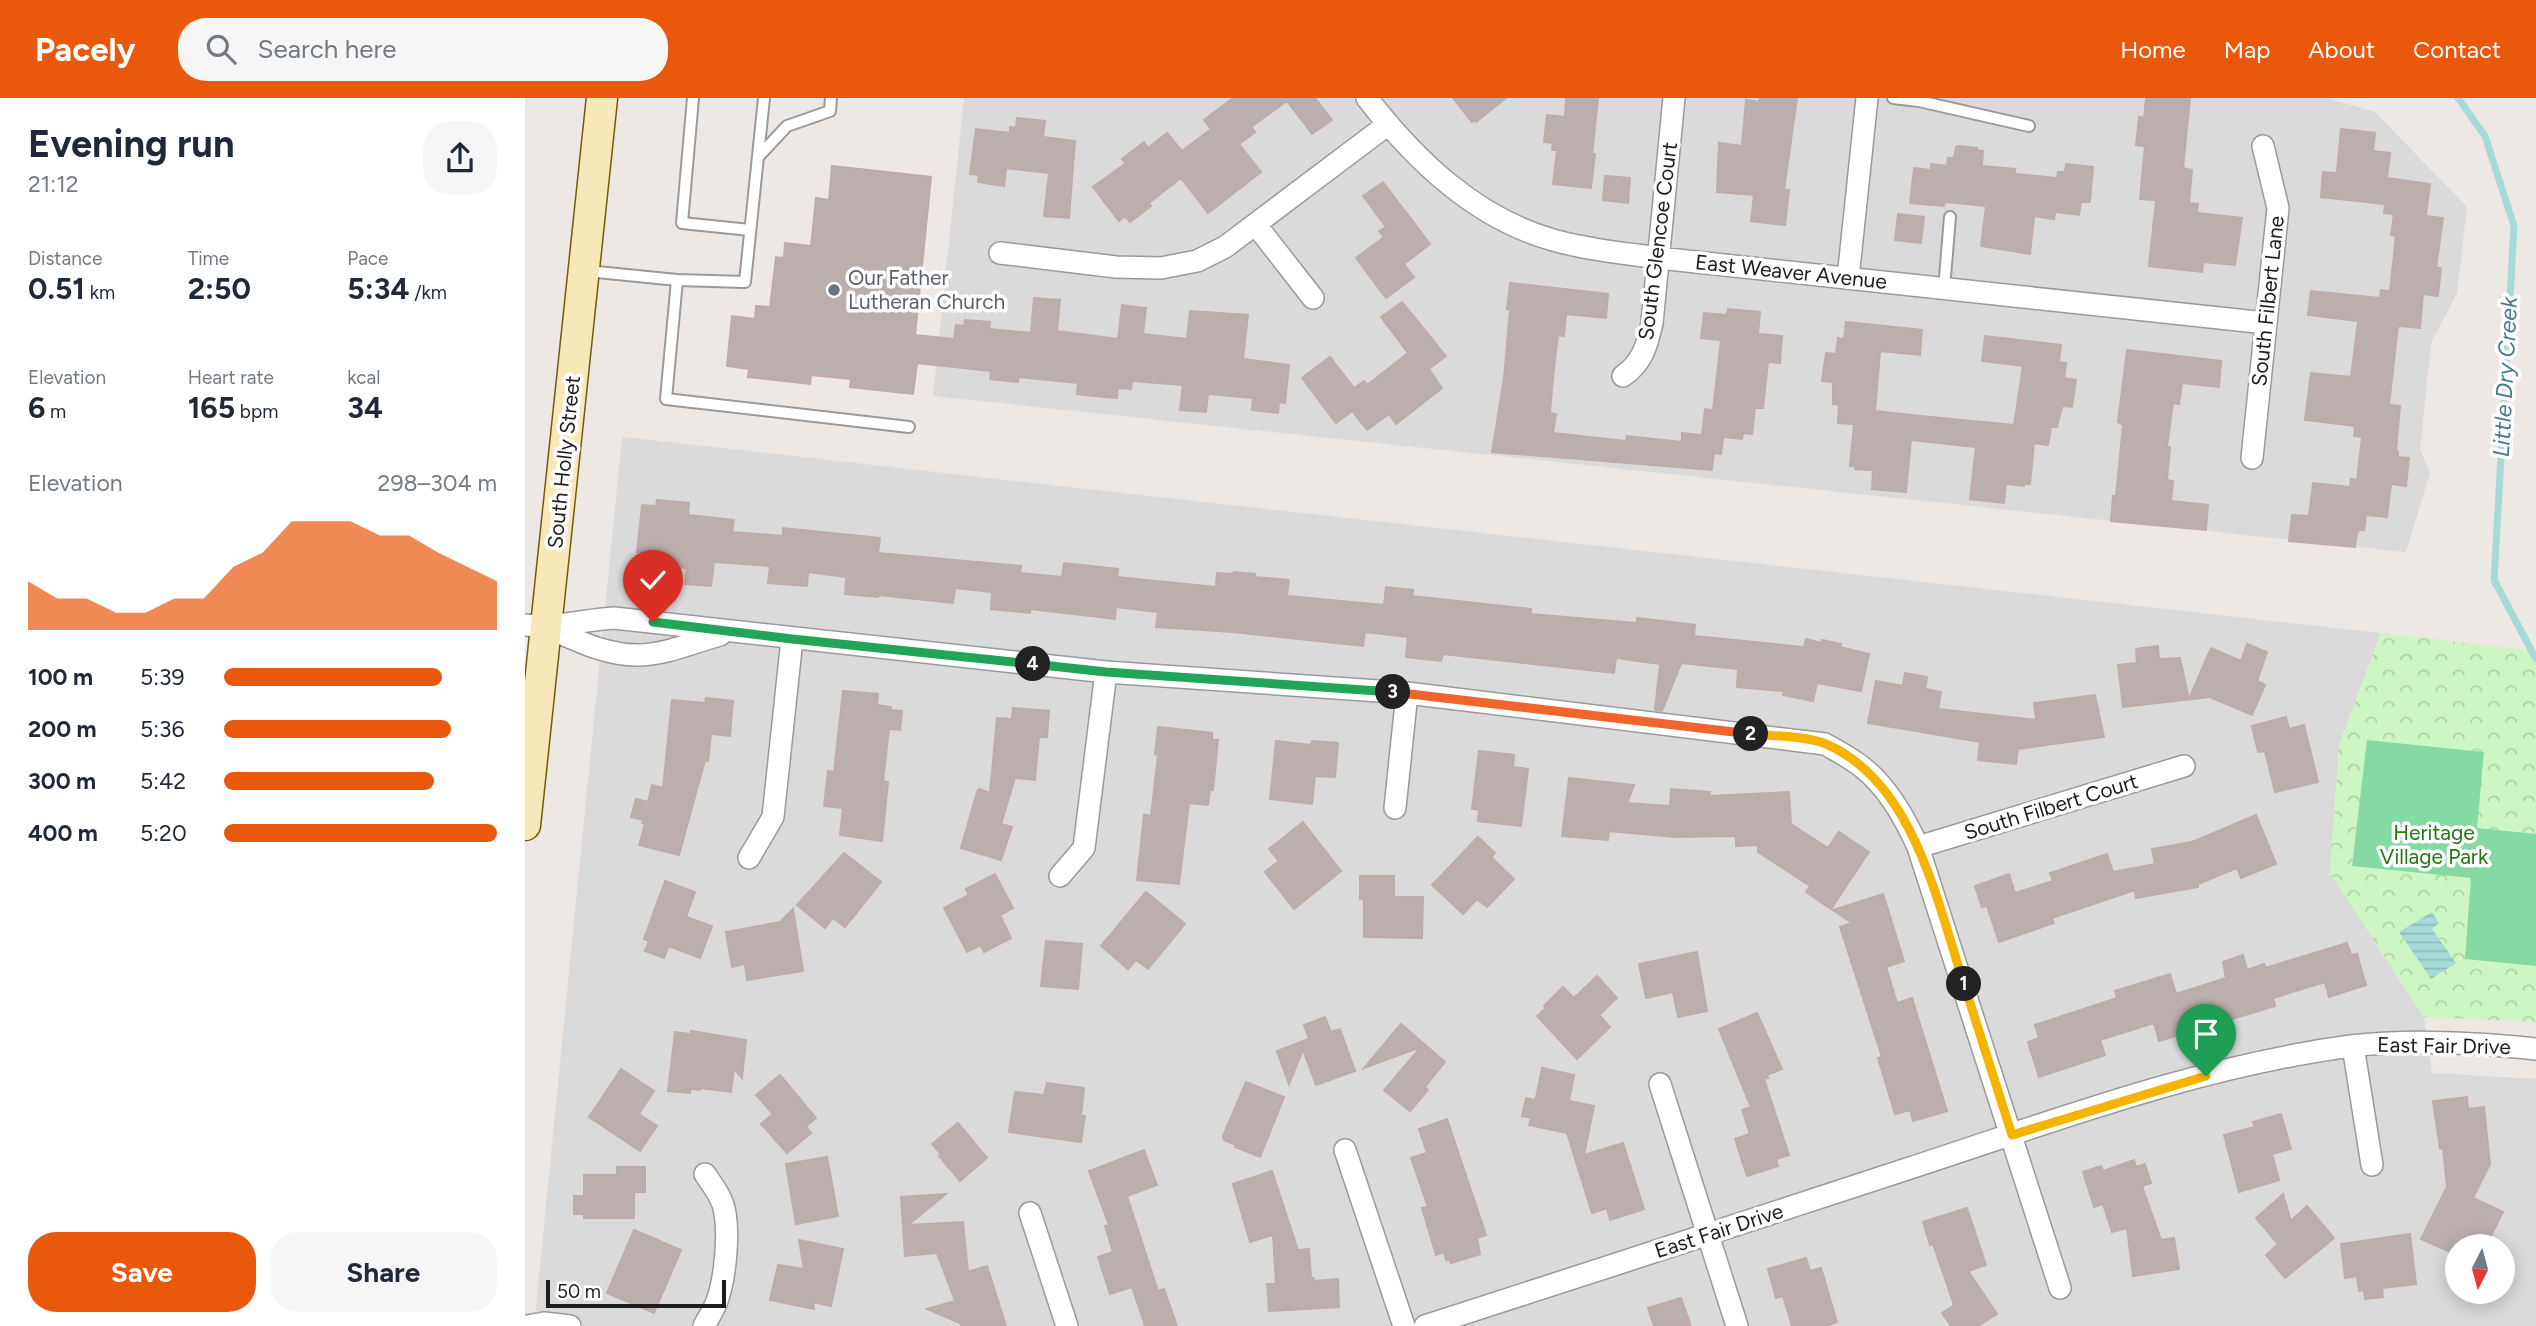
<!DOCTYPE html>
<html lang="en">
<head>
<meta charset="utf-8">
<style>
	:root { --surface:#fff; --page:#f6f6f7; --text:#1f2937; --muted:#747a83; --accent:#ea580c }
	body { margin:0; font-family:Figtree,sans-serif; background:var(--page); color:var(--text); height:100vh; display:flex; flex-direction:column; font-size:26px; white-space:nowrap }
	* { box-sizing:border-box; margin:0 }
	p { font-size:23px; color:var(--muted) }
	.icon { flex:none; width:38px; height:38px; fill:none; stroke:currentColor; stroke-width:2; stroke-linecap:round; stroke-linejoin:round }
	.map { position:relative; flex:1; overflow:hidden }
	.details { display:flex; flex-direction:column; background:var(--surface); width:525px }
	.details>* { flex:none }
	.needle { width:46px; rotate:186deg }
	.buttons { position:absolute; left:1920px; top:1136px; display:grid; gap:14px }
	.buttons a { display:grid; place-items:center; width:70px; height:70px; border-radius:50%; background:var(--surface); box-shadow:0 4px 18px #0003; font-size:35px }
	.scale { position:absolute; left:21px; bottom:18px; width:180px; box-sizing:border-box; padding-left:7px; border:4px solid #1d1d1d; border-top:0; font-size:19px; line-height:24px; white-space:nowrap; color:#1d1d1d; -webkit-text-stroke:5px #fff; paint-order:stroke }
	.pin { position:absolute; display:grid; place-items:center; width:60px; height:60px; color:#fff; margin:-72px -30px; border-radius:50% 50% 50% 0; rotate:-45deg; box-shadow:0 0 7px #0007 }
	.pin .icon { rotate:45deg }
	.km { position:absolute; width:35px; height:35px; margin:-18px; border-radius:50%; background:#222; color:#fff; font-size:19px; line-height:35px; text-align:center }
	.round { display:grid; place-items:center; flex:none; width:74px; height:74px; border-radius:28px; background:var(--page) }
	.overview { display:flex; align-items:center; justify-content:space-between; height:119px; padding:0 28px }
	h1 { font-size:38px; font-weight:700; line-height:52px }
	.metrics { display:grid; grid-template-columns:repeat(3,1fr); gap:10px; height:119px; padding:7px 28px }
	.metrics div { display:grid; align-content:center }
	.metrics b { font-size:30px; font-weight:700 }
	.metrics small { font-size:19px; font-weight:400 }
	.metrics p { font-size:19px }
	.chart { height:196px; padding:14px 28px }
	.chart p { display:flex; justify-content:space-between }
	.chart svg { width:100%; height:126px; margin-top:7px; fill:var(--accent); opacity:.7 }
	.primary-button { display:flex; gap:14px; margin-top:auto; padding:14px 28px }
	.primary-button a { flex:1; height:80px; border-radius:28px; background:var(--accent); color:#fff; font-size:28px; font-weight:700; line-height:80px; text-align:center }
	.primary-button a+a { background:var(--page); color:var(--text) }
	ul { padding:0 28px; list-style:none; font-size:23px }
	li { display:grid; grid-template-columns:112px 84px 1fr; align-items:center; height:52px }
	li i { height:18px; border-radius:9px; background:var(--accent) }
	header { display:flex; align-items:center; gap:42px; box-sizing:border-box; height:98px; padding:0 35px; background:var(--accent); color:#fff }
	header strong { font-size:33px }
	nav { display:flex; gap:38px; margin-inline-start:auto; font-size:24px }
	.search { width:490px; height:63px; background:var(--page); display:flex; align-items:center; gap:18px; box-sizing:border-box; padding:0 24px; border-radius:28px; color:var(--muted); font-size:26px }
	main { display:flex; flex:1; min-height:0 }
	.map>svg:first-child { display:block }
</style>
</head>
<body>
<header>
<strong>Pacely</strong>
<div class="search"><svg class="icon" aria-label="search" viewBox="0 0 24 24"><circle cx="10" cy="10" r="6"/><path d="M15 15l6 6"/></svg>Search here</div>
<nav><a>Home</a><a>Map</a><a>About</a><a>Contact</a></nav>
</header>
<main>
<section class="details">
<div class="overview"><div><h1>Evening run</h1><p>21:12</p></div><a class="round"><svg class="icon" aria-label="share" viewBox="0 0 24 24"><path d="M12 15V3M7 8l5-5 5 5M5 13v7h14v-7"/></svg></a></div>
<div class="metrics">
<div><p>Distance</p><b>0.51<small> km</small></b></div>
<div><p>Time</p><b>2:50</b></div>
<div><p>Pace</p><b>5:34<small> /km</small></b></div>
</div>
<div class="metrics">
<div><p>Elevation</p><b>6<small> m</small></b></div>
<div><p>Heart rate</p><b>165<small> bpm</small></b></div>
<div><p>kcal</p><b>34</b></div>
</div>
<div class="chart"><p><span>Elevation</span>298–304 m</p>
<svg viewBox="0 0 160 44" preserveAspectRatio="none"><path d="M0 44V27L10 33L20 33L30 38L40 38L50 33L60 33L70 22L80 17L90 6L100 6L110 6L120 11L130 11L140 17L150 22L160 27V44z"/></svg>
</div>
<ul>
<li><b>100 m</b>5:39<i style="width:80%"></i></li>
<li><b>200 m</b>5:36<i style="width:83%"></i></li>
<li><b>300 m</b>5:42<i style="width:77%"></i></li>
<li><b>400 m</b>5:20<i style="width:100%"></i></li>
</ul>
<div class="primary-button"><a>Save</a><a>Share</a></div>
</section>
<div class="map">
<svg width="2011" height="1228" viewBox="0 0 2011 1228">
	<defs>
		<pattern id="park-crowns" width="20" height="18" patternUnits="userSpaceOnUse" patternTransform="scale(1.75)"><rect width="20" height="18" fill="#cdf7c2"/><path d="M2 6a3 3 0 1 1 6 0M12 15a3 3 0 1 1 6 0" fill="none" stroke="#b0d3a6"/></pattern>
		<pattern id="water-rules" width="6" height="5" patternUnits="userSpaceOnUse" patternTransform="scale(1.75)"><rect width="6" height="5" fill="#a6dad7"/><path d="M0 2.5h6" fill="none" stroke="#8ebbb8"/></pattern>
	</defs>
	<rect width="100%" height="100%" fill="#eee8e4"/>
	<path fill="#dbdadb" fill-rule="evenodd" d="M439 0H1802L1850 14 1942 109 1932 195 1906 245 1895 352 1905 375 1881 454 408 298Z
		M97 339 1856 535 1814 647 1805 775 1899 919 1907 975 2011 981V1228H9ZM1932 1148H1978V1194H1932Z"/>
	<path fill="url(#park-crowns)" d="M1856 535 2011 553V924L1899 919 1805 775 1814 647Z"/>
	<path fill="#85daa1" d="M1842 642 1959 654 1952 730 2011 736V868L1940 861 1946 780 1827 768Z"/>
	<path fill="url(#water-rules)" d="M1907 814 1914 825 1907 831 1931 865 1906 881 1874 834Z"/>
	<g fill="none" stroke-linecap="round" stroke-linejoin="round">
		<path stroke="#a6dad7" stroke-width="7" d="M1933 0 1960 38 1989 128 1969 482 2011 561"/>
	</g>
	<path fill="#baafad" stroke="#bfaba7" stroke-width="2" d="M708 0H790L807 22 787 36 762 3 726 29 730 34 714 46 736 74 683 115 656 80 624 105 626 108 605 124 600 118 594 123 568 89 601 65 597 61 619 44 623 50 642 35 657 53 686 31 679 22Z
		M928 0H981L951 24 949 22 947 24Z
		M1041 0H1073L1067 56H1070L1066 90 1028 86 1032 52H1027L1028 45 1019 44 1022 17 1040 19Z
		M1235 0H1272L1259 92H1264L1260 127 1226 123 1229 97 1192 94 1194 45 1217 48 1221 2 1234 4Z
		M1621 0H1665L1658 70 1667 72 1664 105 1673 106 1672 115 1717 120 1710 167 1678 164 1677 174 1624 168 1631 102 1615 101 1620 48 1611 47 1614 19 1619 20Z
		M492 20 520 23 518 39 550 43 544 120 519 118 524 75 481 70 479 88 453 84 454 77 445 76 451 31 485 35V29L491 30Z
		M1816 31 1850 35 1848 53 1865 55 1862 80 1905 86 1901 118 1918 120 1911 170H1916L1913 198 1898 196 1895 230 1873 228 1864 307 1875 308 1871 352 1873 353V359L1884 360 1881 388 1866 386 1862 419 1841 417 1839 432H1834L1832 435 1830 449 1764 443 1767 417 1784 418 1788 385 1825 389 1826 381 1832 382 1837 339 1829 338 1830 328 1780 322 1786 275 1826 279 1833 223 1783 217 1786 193 1855 200 1856 192 1865 193 1871 138 1866 137 1869 116 1859 115 1860 106 1796 99 1798 74 1812 75Z
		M1433 48 1452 50V52L1458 53 1457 68 1490 71V76L1532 80 1533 74H1540L1541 66 1568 69 1565 104H1556L1554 117 1530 114 1529 121 1509 118 1505 156 1456 148 1461 108 1420 104 1419 108 1385 105 1389 70 1406 72V66L1422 68 1423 60H1429L1431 49Z
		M307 68 406 79 390 237 429 241 431 227 439 228 440 222 465 224 464 231 506 235 509 200 535 202 532 233 593 241 597 207 621 210 618 236 662 241 665 213 723 217 718 261 764 267 760 305 754 304 753 315 727 312 728 300 683 296 681 314 655 312 658 287 607 283 606 291 593 290 592 300 579 299 552 296 553 285 494 279 493 284 465 281 466 273 392 265 388 296 325 289 326 281 286 277 285 286 223 279 224 271 202 268 207 218 230 221 231 208 245 209 251 159 259 160 260 145 286 148 291 100 304 102Z
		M1080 78 1105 80 1103 105 1078 102Z
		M858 84 905 146 879 166 889 179 861 200 831 160 859 139 854 133 861 129 838 98Z
		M1373 116 1399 119 1396 145 1370 142Z
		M985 185 1083 196 1081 220 1041 216 1039 238 1033 237 1028 279 1025 315 1031 316 1028 335 1101 343 1102 338 1157 344V335L1177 337 1180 311 1188 312 1196 242 1176 240 1179 215 1202 217 1203 211 1235 214 1233 236 1257 238 1255 265 1243 264 1238 310H1230L1227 336 1218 335 1217 341 1198 339 1196 356 1189 355 1187 372 967 354 979 280 985 212 982 211Z
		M877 204 921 258 904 271 917 290 871 326 864 316 842 332 827 313 811 325 777 280 805 259 829 290 839 283 842 287 869 266 883 255 856 219Z
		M1321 224 1397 232 1395 257 1355 253 1350 313 1396 318 1489 327 1498 268 1457 263 1460 238 1536 247 1534 264 1541 265 1539 280 1551 282 1547 309 1537 308 1532 329H1526L1523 347 1509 345 1505 386H1499V388L1481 386 1479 405 1445 401 1451 349 1386 342 1381 394 1347 391 1348 372 1330 371V368H1325L1329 326 1313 325 1314 307 1308 306V284L1297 283 1301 255 1311 256 1313 240 1319 241Z
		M1602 252 1696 263 1694 289 1657 285 1654 306 1648 305 1642 349H1645L1642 382 1648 383 1646 403 1683 407 1681 432 1586 423 1588 398H1591L1598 327 1593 324Z
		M132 402 164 405 163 417 209 422 207 434 258 438V430L355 440 353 455 496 468 495 475 537 479 539 465 593 471 592 479 691 489 692 475 708 476 709 474 730 476V479L764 482 762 498 859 507 861 489 888 492 887 498 1006 511V516L1112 525V520L1170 527 1169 538 1279 549 1281 541 1296 545 1297 542 1316 546 1315 549 1344 556 1336 593 1292 585 1288 603 1258 597 1259 593 1212 589 1213 571 1157 565V563L1137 613 1130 612 1135 566 1091 560 1089 575 918 556 916 563 881 559 883 539 840 534 838 548 708 534 631 529 633 514 591 509 590 521 505 511V515L466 511 467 494 430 490 428 505 353 497V499L320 496 321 479 283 474 282 488 243 485 245 468 189 464 186 488 160 486 162 470 132 467 133 456 112 454 117 407 131 408Z
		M1722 546 1742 554 1732 583 1740 587 1727 617 1685 599 1598 609 1593 567 1612 565 1611 551 1633 548 1634 561 1655 560 1664 601 1686 550 1716 563Z
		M1380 575 1402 579 1400 591 1416 594 1413 611 1511 622 1509 605 1570 597 1579 639 1493 651 1491 666 1453 662 1455 644 1343 625 1351 583 1378 588Z
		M318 593 353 596 352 607 366 609V612L377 613 375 632 364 631 358 683 363 684 357 743 315 737 318 710 299 708 303 673 309 674Z
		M181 600 208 603 205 638 186 636 183 663 180 662 154 757 114 747 120 726 117 725 118 722 106 719 111 701 123 704 127 687 138 690 147 602 180 605Z
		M488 610 524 613 522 639H514L510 682 490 680 476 726 487 729 476 762 436 750 452 694 454 691 465 695 472 620 487 621Z
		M1761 619 1764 631 1779 627 1793 684 1750 694 1740 653 1733 654 1727 628Z
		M633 629 687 635V642H693L688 692H685L683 707 664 705 654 786 612 782 619 717 626 718 633 657 630 656Z
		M751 643 786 647 787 643 813 645 810 679 790 678 787 706 745 701Z
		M954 653 989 657 988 669 1003 671 996 728 953 723 954 712 947 711Z
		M1044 680 1109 687 1102 705 1145 708 1146 691 1185 694 1184 698 1264 694 1266 726 1303 750 1314 734 1344 754 1306 811 1281 794 1285 788 1233 754V747L1211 748V738L1150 739 1084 733 1083 742 1037 738Z
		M1731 717 1751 766 1716 780 1712 770 1673 786V789L1611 800 1610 792 1527 820 1529 825 1474 844 1462 808 1457 809 1450 788 1484 776 1490 795 1528 783 1525 775 1582 756 1588 774 1630 766 1627 751 1667 744Z
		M778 724 816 773 769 811 740 774 754 763 744 751Z
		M953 739 970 755 966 759 989 781 962 809 952 801 938 816 907 787Z
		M319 755 356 784 320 829 308 820 300 830 272 807Z
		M470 776 488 810 475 817 486 840 459 854 456 847 442 854 419 810 444 797 441 791Z
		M835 778H869V799H898L897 840 839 839V801H835Z
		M140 783 170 794 161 819 187 828 175 860 146 849H143L139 860 120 853 124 843 119 841Z
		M621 794 660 826 623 871 611 862 603 871 576 848Z
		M1358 796 1379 863 1361 869 1372 905 1387 900 1422 1013 1388 1023 1385 1012 1370 1016 1353 960 1357 959 1315 829 1327 825 1308 812Z
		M268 811 278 873 222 882 220 866 207 869 201 834 255 824Z
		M521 843 557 846 553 891 516 888Z
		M1822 845 1826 857 1832 856 1841 887 1804 899 1800 884 1748 900 1750 908 1634 943 1629 925 1575 942 1580 957 1514 979 1503 944 1514 940 1510 927 1592 900 1590 893 1645 876 1651 896 1701 880 1698 864 1718 857 1722 872 1739 866 1740 870Z
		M1172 854 1182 913 1153 919 1148 894 1121 900 1114 866Z
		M1072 878 1092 900 1074 917 1085 929 1052 961 1012 918 1021 910 1019 908 1038 889 1049 900Z
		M1232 915 1257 971 1242 977 1243 980 1239 981 1264 1057 1251 1061 1253 1068 1222 1078 1210 1041 1225 1036 1217 1012 1226 1009 1194 931Z
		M800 919 806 934 815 931 830 973 791 987 778 952 764 986 752 953 784 941 779 927Z
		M876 926 920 964 900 989 903 992 885 1013 859 992 896 949 839 970Z
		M166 933 221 942 217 980 209 971 206 994 175 990V992L165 991V995L143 993 150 934 166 936Z
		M1017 970 1049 977 1044 1003 1069 1008 1059 1057 1098 1045 1119 1111 1085 1122 1082 1110 1067 1115 1042 1035 1004 1027 1006 1020 997 1018 1001 1000 1009 1002 1011 1000Z
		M96 971 129 993 114 1016 132 1028 115 1053 64 1019Z
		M255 977 291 1020 281 1028 286 1035 262 1055 236 1026 248 1016 231 997Z
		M721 984 759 999 735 1059 710 1049 711 1047 699 1042 698 1038Z
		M522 985 559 990 556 1018H560L556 1044 484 1034 490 994 519 997Z
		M1942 999 1943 1011 1959 1009 1965 1066 1948 1100 1978 1114 1961 1148H1932V1157L1896 1141 1922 1089 1918 1050 1915 1051 1908 1003Z
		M1756 1016 1766 1051 1747 1056 1754 1082 1714 1094 1699 1037 1730 1029 1728 1024Z
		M922 1021 961 1137 952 1140 955 1156 926 1165 924 1161 921 1162 919 1154 911 1157 897 1110 903 1109 886 1060 902 1055 894 1031Z
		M433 1025 462 1060 435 1083 414 1058 416 1056 407 1046Z
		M619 1052 632 1087 602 1098 633 1193 639 1191 652 1228H620L607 1189 585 1196 573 1159 588 1154 580 1128 584 1127 564 1073Z
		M302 1059 313 1118 271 1126 261 1066Z
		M1609 1062 1611 1069 1620 1066 1626 1085 1617 1088 1636 1142 1649 1140 1654 1171 1608 1178 1602 1130 1587 1134 1578 1106 1569 1109 1558 1074 1576 1068 1578 1073Z
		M92 1069H120V1094H109V1120H59V1116H49V1098H59V1077H92Z
		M747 1073 773 1152 784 1151 786 1180H789V1183L813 1181 814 1209 744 1213 742 1186H751L748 1137 725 1144 708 1086Z
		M421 1096 383 1127 438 1124 443 1174 462 1168 481 1228H436L435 1225 402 1211 430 1203 412 1155 380 1158 376 1099Z
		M1758 1096 1766 1123 1782 1108 1809 1140 1760 1180 1741 1157 1753 1146 1731 1120Z
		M1442 1110 1461 1167 1443 1173 1472 1216 1453 1228H1426L1417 1215 1429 1207 1408 1146 1405 1147 1398 1124Z
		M109 1132 156 1152 129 1215 82 1195Z
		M1885 1136 1891 1186 1857 1190 1858 1199 1840 1201 1839 1192 1834 1193 1832 1178 1820 1180 1816 1146Z
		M274 1142 318 1151 306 1208 288 1204 289 1211 245 1202 253 1167 279 1171Z
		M1281 1160 1285 1173 1296 1170 1312 1224 1300 1228H1267L1258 1198 1251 1200 1243 1171Z
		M1156 1200 1166 1228H1129L1123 1210Z"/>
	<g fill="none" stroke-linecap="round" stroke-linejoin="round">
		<g stroke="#9a9a9a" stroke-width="14">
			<path id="service" d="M168 0 157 125 225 132
				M1368 0 1394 3 1504 28
				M233 59 262 28 305 13 306 0
				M62 173 152 182 141 301 384 329
				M152 182 220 184 239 0
				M1419 191 1425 119"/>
		</g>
		<g stroke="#9a9a9a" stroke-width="24">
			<path id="minor" d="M842 0C890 62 950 120 1028 142 1063 152 1099 155 1134 160L1741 225
				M731 127 788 200
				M475 155 591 169 636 170 672 163 700 149 862 27
				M1323 180 1342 0
				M1098 278C1118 264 1122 247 1127 225L1149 0
				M1727 360 1753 110 1738 48
				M0 527C30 530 59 522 89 520L581 574 882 595 1300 646C1312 653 1326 660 1337 669 1363 689 1380 720 1393 749L1535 1190
				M21 529C51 542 82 558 115 557 142 556 169 544 195 537
				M870 710 882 595
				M1393 749 1659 668
				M224 760 248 719 267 541
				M535 778 559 750 581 574
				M1828 948 1847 1067
				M1135 986 1212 1228
				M820 1052 879 1228
				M505 1115 542 1228
				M2 1228 19 1225 45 1228
				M179 1228C183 1220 189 1212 192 1203 200 1181 204 1139 200 1115 198 1100 188 1088 180 1076
				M900 1228C1062 1176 1223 1123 1385 1070 1529 1023 1675 968 1826 948 1884 941 1953 945 2011 951"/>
		</g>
		<g stroke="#6f5e09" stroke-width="33">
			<path id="secondary" d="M0 727 77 0"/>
		</g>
		<use href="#service" stroke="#fff" stroke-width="10"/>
		<use href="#minor" stroke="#fff" stroke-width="21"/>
		<use href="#secondary" stroke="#f6e8b9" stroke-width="30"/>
	</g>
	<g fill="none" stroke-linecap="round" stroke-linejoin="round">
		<g stroke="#fff" stroke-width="14">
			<path id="split-1" d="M1439 886 1487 1037 1681 978"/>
		</g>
		<g stroke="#fff" stroke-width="14">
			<path id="split-2" d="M1226 636C1248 638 1282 638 1301 646 1389 684 1412 804 1439 886"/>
		</g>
		<g stroke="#fff" stroke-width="14">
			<path id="split-3" d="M868 594 1226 636"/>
		</g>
		<g stroke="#fff" stroke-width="14">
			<path id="split-4" d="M508 566 581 574 868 594"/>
		</g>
		<g stroke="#fff" stroke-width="14">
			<path id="split-5" d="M128 524 267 541 508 566"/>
		</g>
		<use href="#split-1" stroke="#f5b400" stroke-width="9"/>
		<use href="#split-2" stroke="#f5b400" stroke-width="9"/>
		<use href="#split-3" stroke="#f0652b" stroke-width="9"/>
		<use href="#split-4" stroke="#22a559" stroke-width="9"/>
		<use href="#split-5" stroke="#22a559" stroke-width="9"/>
	</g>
	<circle fill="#6b7280" stroke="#fff" stroke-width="2.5" cx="309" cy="192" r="7"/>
	<g text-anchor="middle" stroke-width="7" stroke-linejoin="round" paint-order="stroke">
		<g font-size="21" fill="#1d1d1d" stroke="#fff">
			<text transform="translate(1133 143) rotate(-83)" y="7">South Glencoe Court</text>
			<text transform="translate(1266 174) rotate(6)" y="7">East Weaver Avenue</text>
			<text transform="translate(1743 203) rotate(-84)" y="7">South Filbert Lane</text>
			<text transform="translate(39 364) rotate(-84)" y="7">South Holly Street</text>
			<text transform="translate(1526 709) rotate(-17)" y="7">South Filbert Court</text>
			<text transform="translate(1919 948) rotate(1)" y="7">East Fair Drive</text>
			<text transform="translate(1194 1133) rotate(-18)" y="7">East Fair Drive</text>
		</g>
		<g font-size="21" fill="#5b616d" stroke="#fff" text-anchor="start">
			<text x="323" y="187">Our Father<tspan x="323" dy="24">Lutheran Church</tspan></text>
		</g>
		<g font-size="21" fill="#247710" stroke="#fff">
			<text x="1909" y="742">Heritage<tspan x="1909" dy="24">Village Park</tspan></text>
		</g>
		<g font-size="23" font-style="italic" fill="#427b8b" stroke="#fff">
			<text transform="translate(1980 279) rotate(-87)" y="8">Little Dry Creek</text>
		</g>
	</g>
</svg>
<div class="buttons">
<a><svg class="needle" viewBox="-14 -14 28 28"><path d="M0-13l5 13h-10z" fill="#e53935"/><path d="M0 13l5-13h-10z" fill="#747a83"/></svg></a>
</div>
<div class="scale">50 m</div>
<div class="pin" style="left:1681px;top:978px;background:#1e9e55"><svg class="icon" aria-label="arrive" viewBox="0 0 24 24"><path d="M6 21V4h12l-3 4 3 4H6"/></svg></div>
<div class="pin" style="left:128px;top:524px;background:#d93025"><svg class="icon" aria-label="check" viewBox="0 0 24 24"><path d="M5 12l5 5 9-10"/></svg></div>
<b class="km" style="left:1439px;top:886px">1</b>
<b class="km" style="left:1226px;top:636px">2</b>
<b class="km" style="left:868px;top:594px">3</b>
<b class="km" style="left:508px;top:566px">4</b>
</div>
</main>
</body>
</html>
